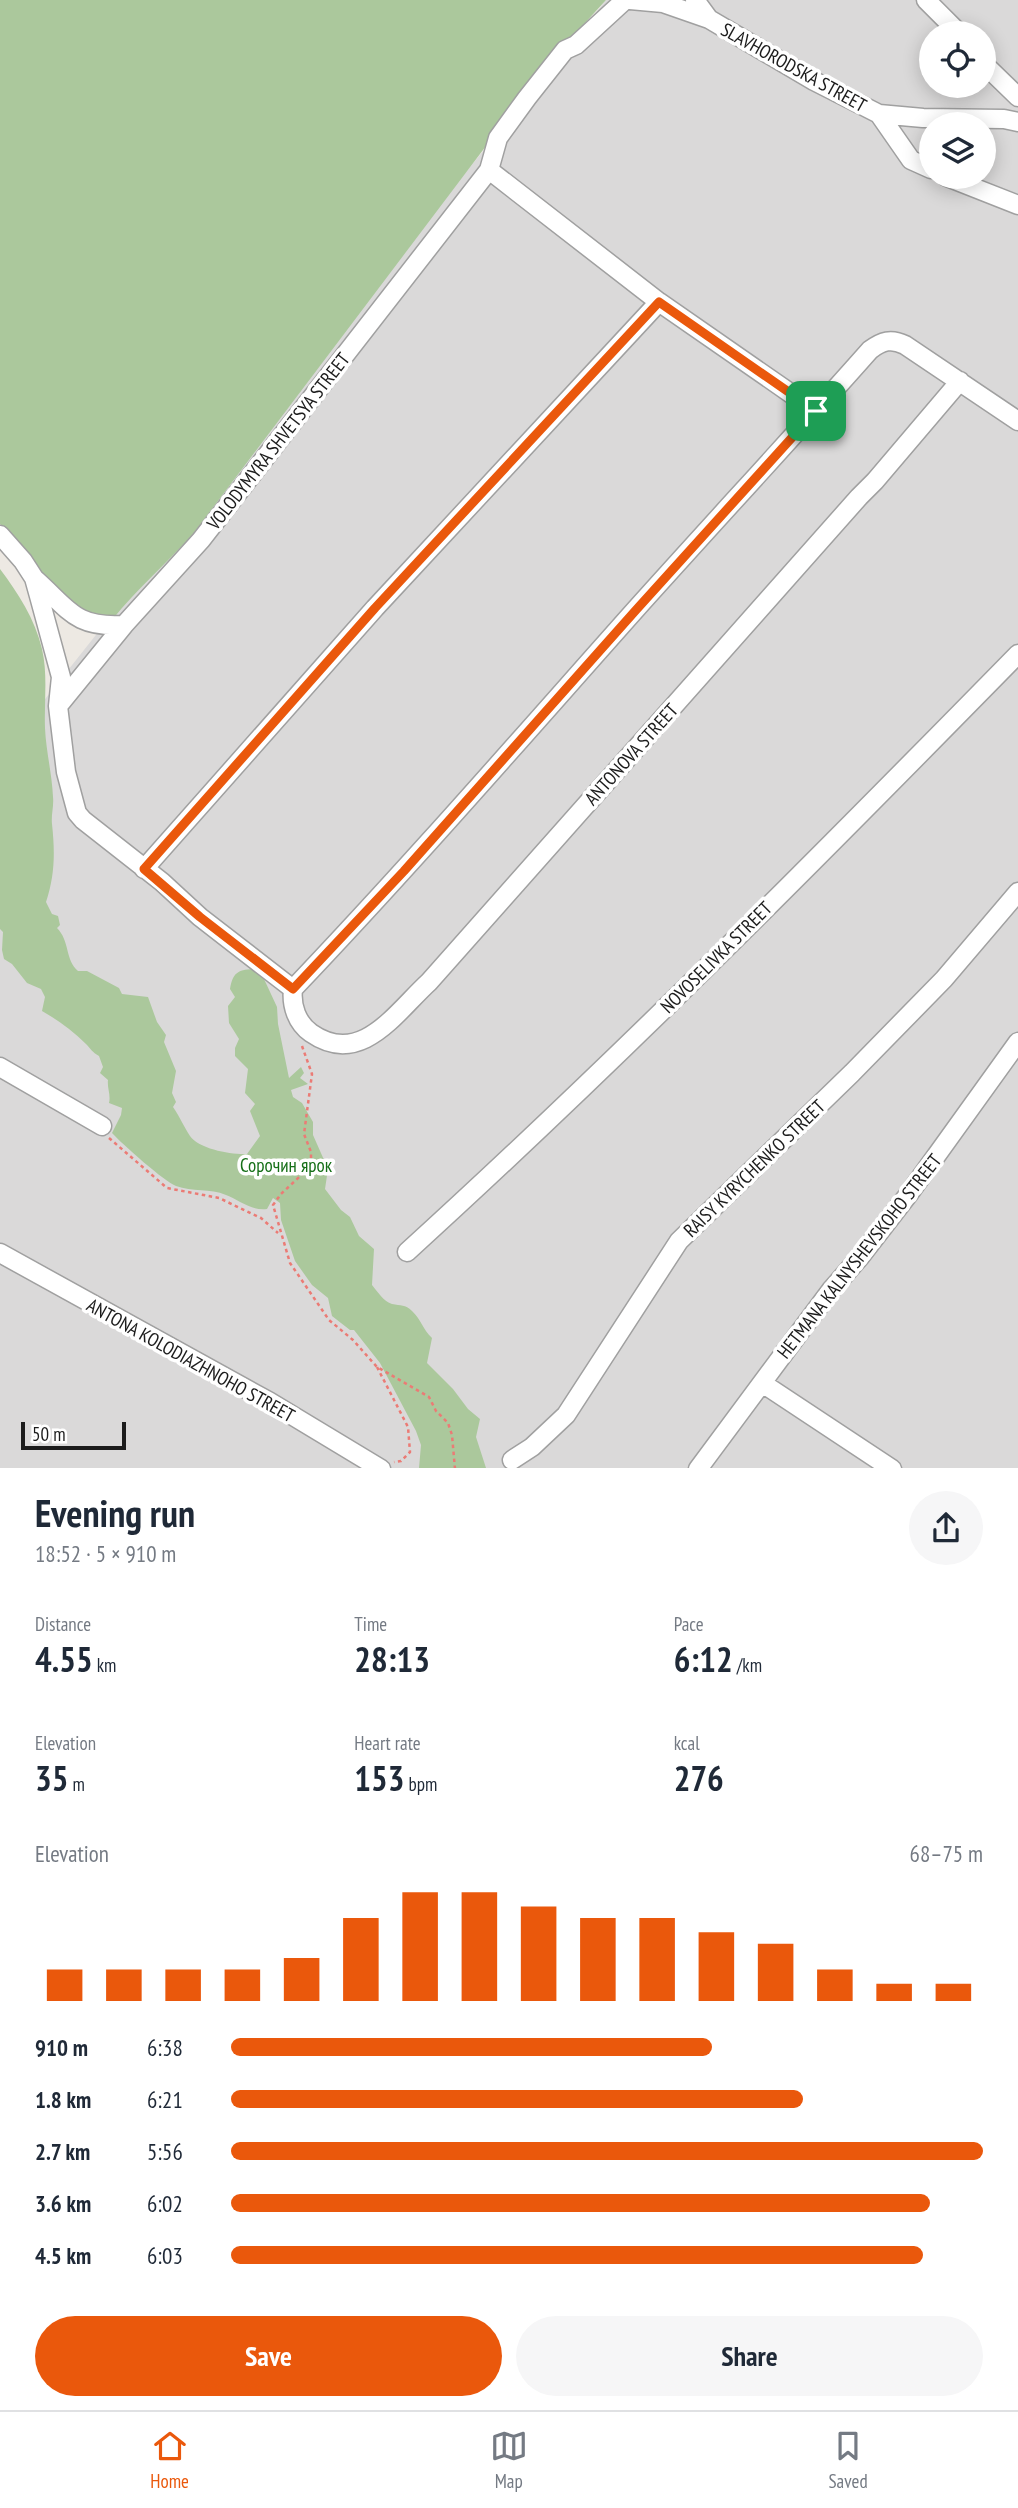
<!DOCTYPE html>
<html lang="en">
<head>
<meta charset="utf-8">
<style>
	:root { --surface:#fff; --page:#f6f6f7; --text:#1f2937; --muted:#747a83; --line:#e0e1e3; --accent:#ea580c }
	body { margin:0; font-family:"PT Sans Narrow",sans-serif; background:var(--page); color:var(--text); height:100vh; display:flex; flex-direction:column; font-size:26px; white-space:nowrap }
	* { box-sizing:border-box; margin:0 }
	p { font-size:23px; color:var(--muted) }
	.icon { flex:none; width:38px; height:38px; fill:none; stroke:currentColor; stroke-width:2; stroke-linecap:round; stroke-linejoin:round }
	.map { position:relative; height:1468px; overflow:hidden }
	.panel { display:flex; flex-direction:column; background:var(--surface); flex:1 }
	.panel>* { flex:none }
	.controls { position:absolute; left:919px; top:21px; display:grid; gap:14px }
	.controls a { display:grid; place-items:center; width:77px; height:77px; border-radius:50%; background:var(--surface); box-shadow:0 4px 18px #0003; font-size:35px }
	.scale { position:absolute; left:21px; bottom:18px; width:105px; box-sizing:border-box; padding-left:7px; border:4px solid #1c1c1c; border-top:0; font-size:19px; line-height:24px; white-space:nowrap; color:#1c1c1c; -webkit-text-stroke:5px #fff; paint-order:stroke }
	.pin { position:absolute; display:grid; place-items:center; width:60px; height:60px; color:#fff; margin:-30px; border-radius:14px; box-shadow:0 4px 10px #0006 }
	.round { display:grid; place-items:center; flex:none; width:74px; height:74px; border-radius:37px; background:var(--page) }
	.summary { display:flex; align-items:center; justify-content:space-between; height:119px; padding:0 35px }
	h1 { font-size:38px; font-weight:600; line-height:52px }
	.figures { display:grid; grid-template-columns:repeat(3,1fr); gap:10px; height:119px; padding:7px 35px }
	.figures div { display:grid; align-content:center }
	.figures b { font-size:35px; font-weight:600 }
	.figures small { font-size:19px; font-weight:400 }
	.figures p { font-size:19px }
	.chart { height:196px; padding:14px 35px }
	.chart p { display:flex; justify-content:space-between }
	.chart svg { width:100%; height:126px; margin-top:7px; stroke:var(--accent); stroke-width:6 }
	.primary-button { display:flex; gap:14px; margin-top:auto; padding:14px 35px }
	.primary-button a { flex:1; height:80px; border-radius:42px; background:var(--accent); color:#fff; font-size:28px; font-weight:600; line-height:80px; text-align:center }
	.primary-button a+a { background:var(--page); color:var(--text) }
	ul { padding:0 35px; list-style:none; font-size:23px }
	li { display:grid; grid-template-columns:112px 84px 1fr; align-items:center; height:52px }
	li i { height:18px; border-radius:9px; background:var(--accent) }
	.tabs { display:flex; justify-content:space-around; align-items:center; height:98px; border-top:2px solid var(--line); background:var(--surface); font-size:19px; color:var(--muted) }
	.tabs a { display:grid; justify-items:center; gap:4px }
	.tabs .on { color:var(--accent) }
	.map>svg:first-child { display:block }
</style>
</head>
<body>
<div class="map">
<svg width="1018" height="1469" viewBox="0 0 1018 1469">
	<rect width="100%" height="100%" fill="#ede9e3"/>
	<path fill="#dad9d9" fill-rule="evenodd" d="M606 0H1018V1468H0V756L343 323ZM931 33H984V86H931ZM931 124H984V177H931Z"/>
	<path fill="#abc89c" d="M0 0H606L551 60 193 534C167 563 137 589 112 620 64 616 31 556 0 524Z
		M0 569C18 593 35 619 42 649 48 675 44 701 45 728 46 751 52 774 53 797 54 806 51 815 52 824 55 852 55 875 46 902L52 914 58 916 60 925 57 928C70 941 65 960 78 971H87L119 988 122 994 148 997 157 1022 166 1035 164 1042 176 1071 172 1093 176 1102 173 1107C180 1117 184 1127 190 1136 199 1149 232 1155 247 1154L260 1136 250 1111 255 1104 245 1093 248 1069 235 1056V1048L239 1039 229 1023 228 1006 235 997 230 989C233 973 237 970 253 969L264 979 277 1007 278 1024 289 1078 301 1067 304 1073 300 1078 308 1084 291 1090 293 1097 302 1103 313 1122V1135L328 1169 325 1189 341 1210 350 1217 359 1236 374 1249 372 1285C377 1291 384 1302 392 1304 401 1306 405 1304 412 1311 421 1319 423 1330 432 1338L427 1363 453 1389 468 1409 480 1419 476 1437 486 1468H419L421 1445 416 1431 380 1363 354 1330H350L332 1316 328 1298 312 1285 295 1261 281 1220 280 1203 273 1198 267 1209C251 1211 239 1200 226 1195 210 1188 192 1192 176 1186 165 1182 122 1144 112 1133L121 1115 122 1108 109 1103C111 1095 107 1088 108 1080L100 1073 103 1067 99 1056C92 1052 91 1049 86 1044 73 1031 58 1020 42 1011L45 997 41 989 27 983 12 964 4 959 2 950 3 932 0 929Z"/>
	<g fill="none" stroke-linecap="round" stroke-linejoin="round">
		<g stroke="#a0a0a0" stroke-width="21">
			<path id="minor" d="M625 0 576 45 565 50 527 98 498 138 489 170 659 302 816 411
				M630 0 663 3 709 19
				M695 0 709 19 814 81 879 114 911 160 931 169
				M926 0 959 33
				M984 64 1018 97
				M879 114 923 118 1004 119 1018 122
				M947 177 1018 205
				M0 535 23 561 34 578 39 596 61 677 58 706 66 772 77 813 83 820 162 882 200 917 293 989
				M35 579C69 609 74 628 124 625
				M58 706 124 625 201 540 489 170
				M144 869 375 608 659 302
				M293 989C411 865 523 736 636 609 714 522 793 437 870 350 882 341 891 338 905 345L1018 421
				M293 989C291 1006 297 1023 311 1033 361 1068 396 1012 429 982L859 497 875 481 960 381
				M0 1067 102 1126
				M407 1252C618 1060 819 857 1018 654
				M0 1253 270 1402 381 1469
				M762 1383 892 1469
				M512 1460 532 1447 566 1415 679 1241 852 1073 944 979 1018 892
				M698 1469 831 1290 860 1257 908 1195 1018 1042"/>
		</g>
		<path stroke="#eb7b75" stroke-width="2.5" stroke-dasharray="3.5 3.5" stroke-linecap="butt" d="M302 1046 312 1074 304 1134 311 1152V1166L281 1194 273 1205 290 1263 329 1320 353 1340 377 1367 429 1397 436 1411 448 1423 452 1435 455 1469
			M109 1138 167 1188 219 1198 261 1218 278 1233
			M377 1367 408 1427 410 1452 401 1461 394 1462"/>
		<use href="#minor" stroke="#fff" stroke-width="18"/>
	</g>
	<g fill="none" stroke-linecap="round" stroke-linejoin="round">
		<g stroke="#fff" stroke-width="14">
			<path id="route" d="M659 302 816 411 636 610 404 871 293 989 200 917 144 869 375 608Z"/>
		</g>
		<use href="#route" stroke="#ea580c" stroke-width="9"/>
	</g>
	<g text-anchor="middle" stroke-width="7" stroke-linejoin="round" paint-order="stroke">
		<g font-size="19" fill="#1c1c1c" stroke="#fff">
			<text transform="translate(794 67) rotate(29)" y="7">SLAVHORODSKA STREET</text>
			<text transform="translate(278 441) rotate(-52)" y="7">VOLODYMYRA SHVETSYA STREET</text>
			<text transform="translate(631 754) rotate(-48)" y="7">ANTONOVA STREET</text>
			<text transform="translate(716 957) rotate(-45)" y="7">NOVOSELIVKA STREET</text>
			<text transform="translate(754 1168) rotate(-44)" y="7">RAISY KYRYCHENKO STREET</text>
			<text transform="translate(859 1256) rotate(-52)" y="7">HETMANA KALNYSHEVSKOHO STREET</text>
			<text transform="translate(191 1360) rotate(29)" y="7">ANTONA KOLODIAZHNOHO STREET</text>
		</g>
		<g font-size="19" fill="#166f18" stroke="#fff">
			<text x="286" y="1172">Сорочин ярок</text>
		</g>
	</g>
</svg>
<div class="controls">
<a><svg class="icon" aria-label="locate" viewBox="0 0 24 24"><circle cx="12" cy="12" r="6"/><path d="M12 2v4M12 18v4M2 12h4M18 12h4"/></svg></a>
<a><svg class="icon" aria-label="layers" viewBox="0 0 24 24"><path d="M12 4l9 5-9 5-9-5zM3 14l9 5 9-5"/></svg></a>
</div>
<div class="scale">50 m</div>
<div class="pin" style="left:816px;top:411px;background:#1e9e55"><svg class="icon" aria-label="arrive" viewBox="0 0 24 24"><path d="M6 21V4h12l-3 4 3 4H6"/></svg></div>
</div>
<section class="panel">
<div class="summary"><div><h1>Evening run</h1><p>18:52 · 5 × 910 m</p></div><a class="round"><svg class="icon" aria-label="share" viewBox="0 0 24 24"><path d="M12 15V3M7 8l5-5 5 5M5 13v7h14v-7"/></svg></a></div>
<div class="figures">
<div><p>Distance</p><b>4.55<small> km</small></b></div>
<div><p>Time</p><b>28:13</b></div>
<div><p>Pace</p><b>6:12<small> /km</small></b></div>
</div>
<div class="figures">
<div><p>Elevation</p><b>35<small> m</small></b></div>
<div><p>Heart rate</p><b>153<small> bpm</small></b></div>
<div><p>kcal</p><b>276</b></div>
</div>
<div class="chart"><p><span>Elevation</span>68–75 m</p>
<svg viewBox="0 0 160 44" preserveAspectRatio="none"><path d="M5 44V33M15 44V33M25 44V33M35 44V33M45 44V29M55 44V15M65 44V6M75 44V6M85 44V11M95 44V15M105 44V15M115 44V20M125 44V24M135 44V33M145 44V38M155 44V38"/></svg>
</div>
<ul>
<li><b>910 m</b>6:38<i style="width:64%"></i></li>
<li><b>1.8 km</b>6:21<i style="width:76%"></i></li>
<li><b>2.7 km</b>5:56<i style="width:100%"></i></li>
<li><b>3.6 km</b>6:02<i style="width:93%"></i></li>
<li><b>4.5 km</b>6:03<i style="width:92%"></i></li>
</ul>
<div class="primary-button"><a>Save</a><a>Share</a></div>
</section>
<nav class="tabs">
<a class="on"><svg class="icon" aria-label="home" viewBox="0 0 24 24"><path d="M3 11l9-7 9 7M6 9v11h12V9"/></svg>Home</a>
<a><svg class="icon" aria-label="map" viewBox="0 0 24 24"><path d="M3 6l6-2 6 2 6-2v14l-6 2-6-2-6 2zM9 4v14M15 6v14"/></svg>Map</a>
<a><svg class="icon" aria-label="saved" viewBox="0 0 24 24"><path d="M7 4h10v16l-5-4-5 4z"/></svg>Saved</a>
</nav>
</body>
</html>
